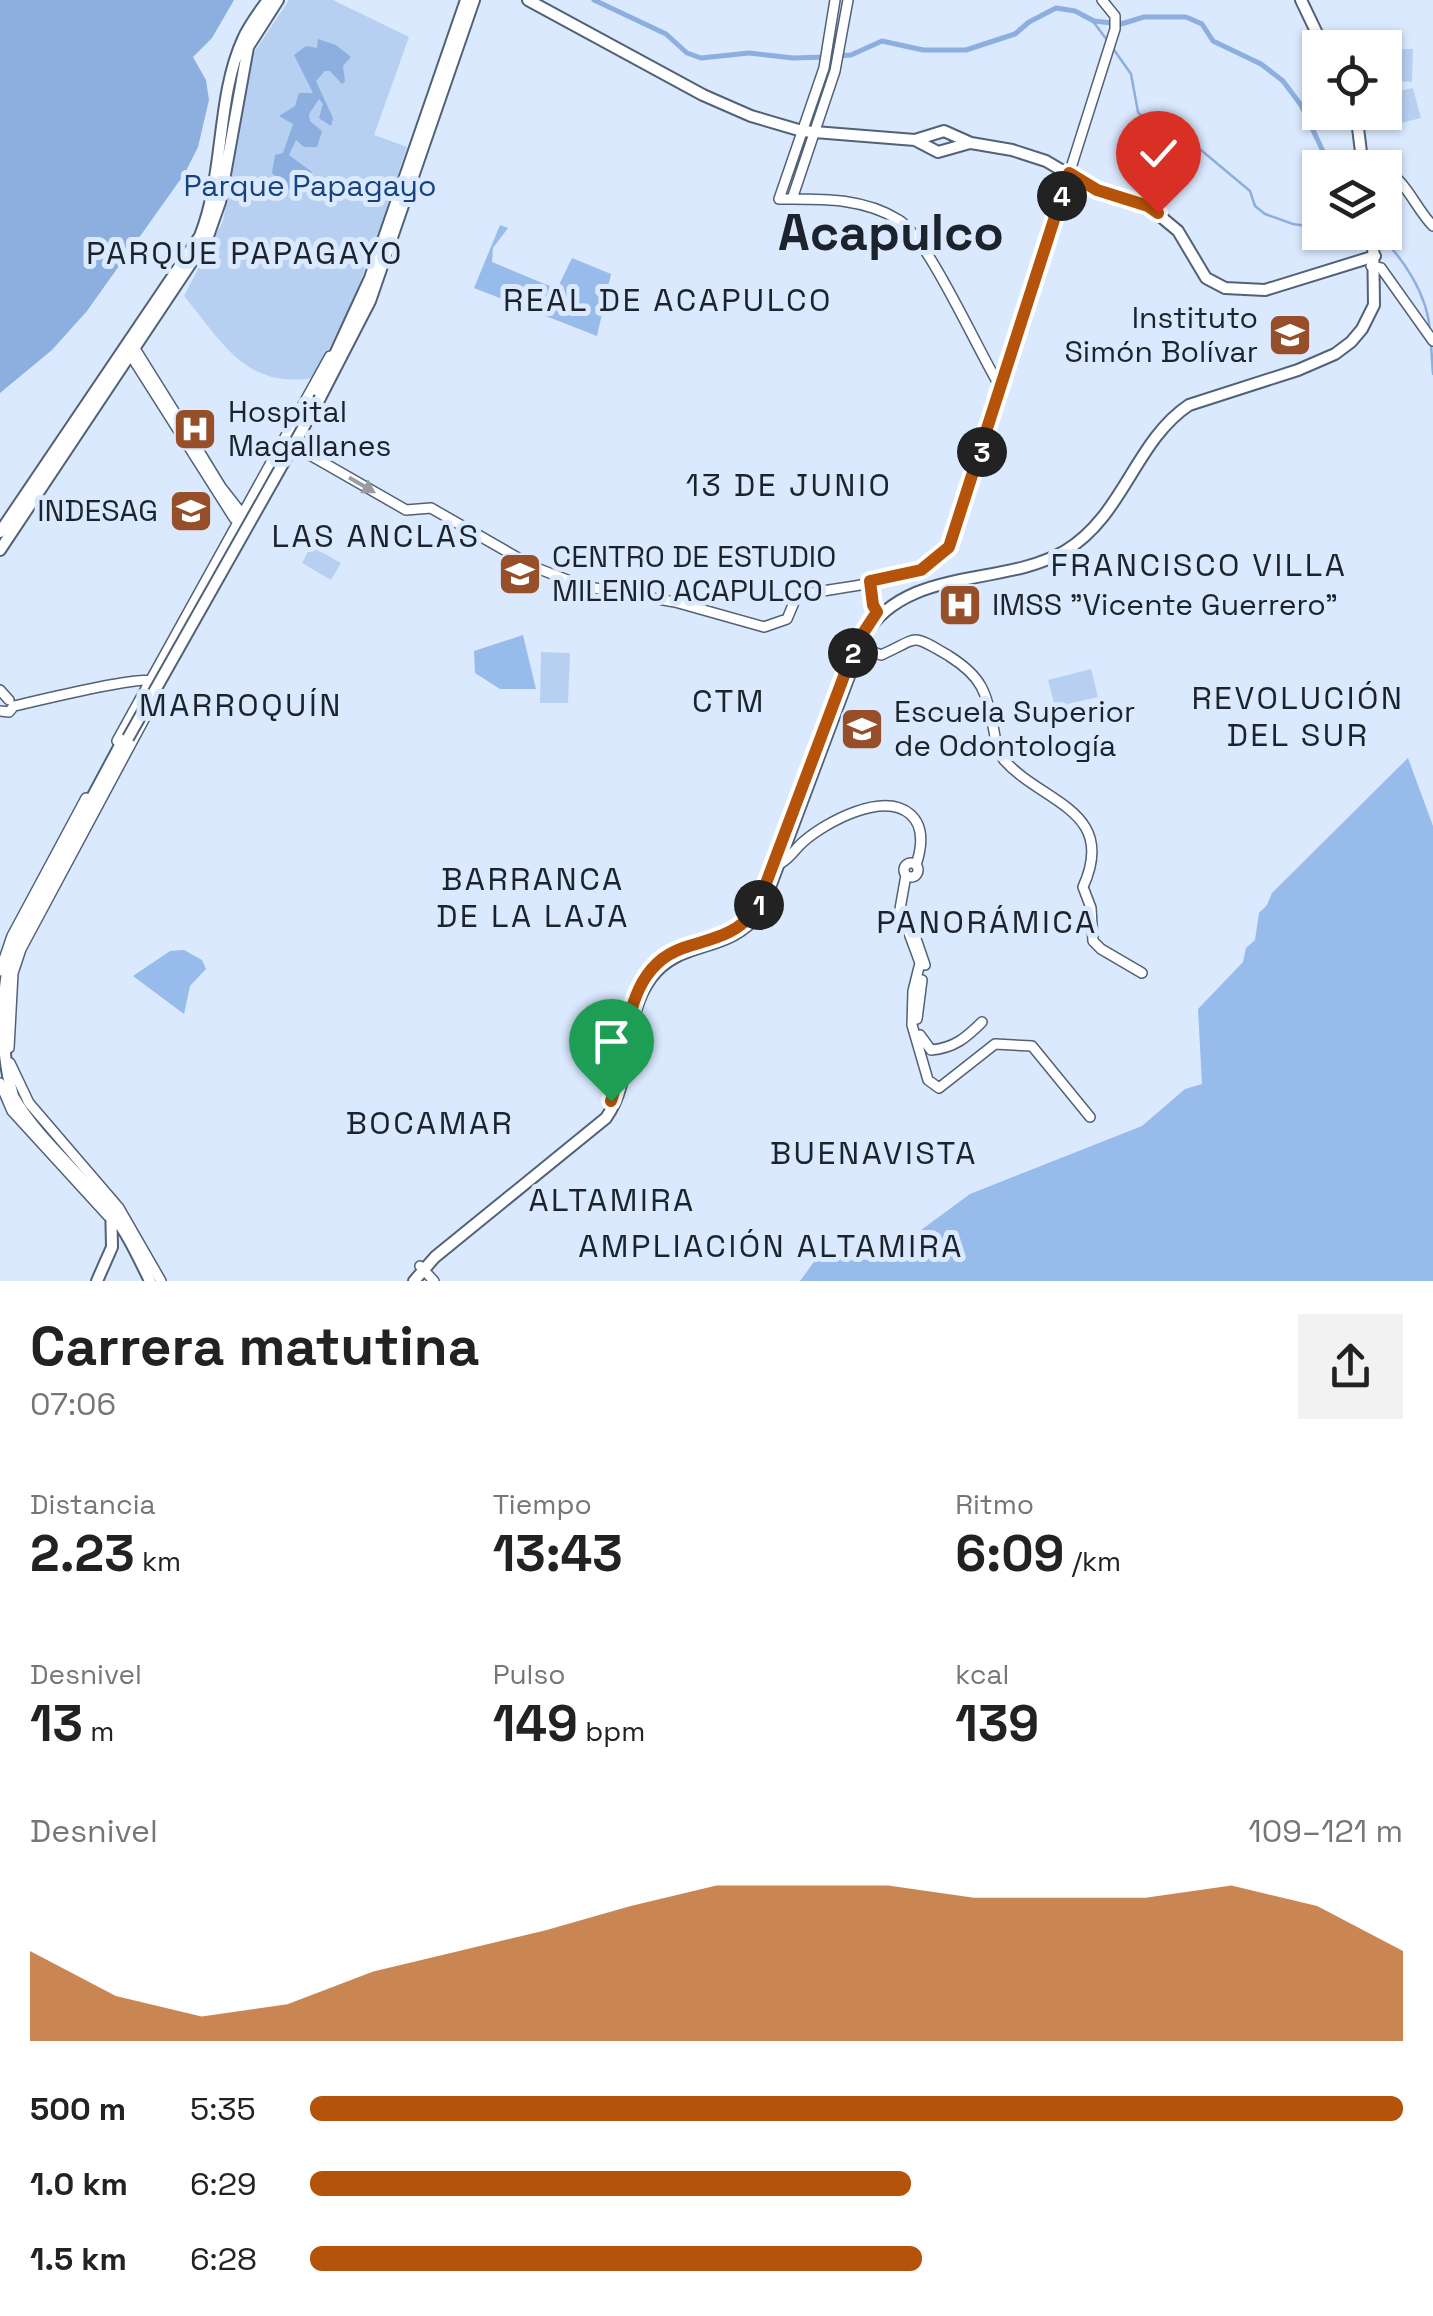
<!DOCTYPE html>
<html lang="es">
<head>
<meta charset="utf-8">
<style>
	:root { --surface:#fff; --page:#f2f2f2; --text:#222; --muted:#767676; --accent:#b45309 }
	body { margin:0; font-family:"Space Grotesk",sans-serif; background:var(--page); color:var(--text); height:100vh; display:flex; flex-direction:column; font-size:38px; white-space:nowrap }
	* { box-sizing:border-box; margin:0 }
	p { font-size:32px; color:var(--muted) }
	.icon { flex:none; width:55px; height:55px; fill:none; stroke:currentColor; stroke-width:2; stroke-linecap:round; stroke-linejoin:round }
	.map { position:relative; height:1281px; overflow:hidden }
	.side { display:flex; flex-direction:column; background:var(--surface); flex:1 }
	.side>* { flex:none }
	.controls { position:absolute; left:1302px; top:30px; display:grid; gap:20px }
	.controls a { display:grid; place-items:center; width:100px; height:100px; border-radius:0px; background:var(--surface); box-shadow:0 2px 8px #0004; font-size:50px }
	.pin { position:absolute; display:grid; place-items:center; width:85px; height:85px; color:#fff; margin:-102px -42px; border-radius:50% 50% 50% 0; rotate:-45deg; box-shadow:0 0 10px #0007 }
	.pin .icon { rotate:45deg }
	.km { position:absolute; width:50px; height:50px; margin:-25px; border-radius:50%; background:#222; color:#fff; font-size:28px; line-height:50px; text-align:center }
	.round { display:grid; place-items:center; flex:none; width:105px; height:105px; border-radius:0px; background:var(--page) }
	.overview { display:flex; align-items:center; justify-content:space-between; height:170px; padding:0 30px }
	h1 { font-size:55px; font-weight:600; line-height:75px }
	.figures { display:grid; grid-template-columns:repeat(3,1fr); gap:15px; height:170px; padding:10px 30px }
	.figures div { display:grid; align-content:center }
	.figures b { font-size:50px; font-weight:600 }
	.figures small { font-size:28px; font-weight:400 }
	.figures p { font-size:28px }
	.chart { height:280px; padding:20px 30px }
	.chart p { display:flex; justify-content:space-between }
	.chart svg { width:100%; height:180px; margin-top:10px; fill:var(--accent); opacity:.7 }
	ul { padding:0 30px; list-style:none; font-size:32px }
	li { display:grid; grid-template-columns:160px 120px 1fr; align-items:center; height:75px }
	li i { height:25px; border-radius:12px; background:var(--accent) }
	.map>svg:first-child { display:block }
</style>
</head>
<body>
<div class="map">
<svg width="1433" height="1281" viewBox="0 0 1433 1281">
	<rect width="100%" height="100%" fill="#dae9fe"/>
	<path fill="#b7d0f2" d="M289 0H333L409 37 374 135 407 147C379 231 359 301 312 378 246 389 222 342 184 296L223 221 251 57Z
		M1400 49H1413L1412 82 1385 80C1385 64 1384 56 1400 49Z
		M1413 88 1421 118 1373 130 1368 113 1385 112V94Z
		M311 546 341 563 331 580 302 563Z
		M541 652 570 653 568 703H540Z
		M1091 669 1098 697 1055 707 1048 680Z"/>
	<path fill="#97bbeb" d="M500 225 508 228 493 248 492 262 557 289 572 258 611 274 597 336 474 288Z
		M523 635 536 689H500L475 673 474 651Z
		M1408 758 1433 826V1281H800L819 1255 879 1261 970 1194 1142 1126 1185 1089 1202 1084 1198 1009 1243 962 1246 948 1255 940 1259 913 1267 905 1272 893Z
		M184 950 202 960 206 969 190 986 184 1014 133 976 170 951Z"/>
	<path fill="#8cafdf" d="M0 0H234L212 38 193 57 206 80 209 100 198 147 185 173 87 311 52 350 0 393Z
		M318 39 336 45 351 57 343 66 345 81 342 84 330 71H325L316 81 333 118 331 126 319 118 323 104 319 99 309 114 310 121 322 131 317 147H304L296 140 289 155 312 172 304 187 295 195 272 173 275 155 283 153 293 124 279 116 295 106 299 93H313L294 55 306 46 317 48Z"/>
	<g fill="none" stroke-linecap="round" stroke-linejoin="round">
		<path stroke="#8cafdf" stroke-width="2.5" d="M1092 20 1107 40
			M1112 47 1131 74 1138 112 1152 129 1169 137 1189 140 1250 191 1255 206 1265 214 1293 224 1320 228
			M1376 232C1403 257 1428 295 1430 332
			M1431 345 1433 374"/>
		<path stroke="#8cafdf" stroke-width="5" d="M594 0 666 34 687 53 701 58 749 53 793 58 826 57
			M836 56 851 55 882 41 923 50H966L1015 34 1029 22 1056 8 1075 11 1094 21 1121 24 1144 17H1186L1202 24 1213 41 1261 64 1283 81 1301 105 1331 168"/>
		<g stroke="#516177" stroke-width="12">
			<path id="secondary" d="M835 0 824 68 779 199C820 199 862 197 899 220 928 238 980 355 1002 390
				M1363 161 1381 168
				M1385 170C1406 180 1416 209 1433 226
				M792 199 835 71 848 0
				M1371 266 1381 268 1433 341
				M132 344 177 416
				M128 351 234 518 242 526
				M188 433 221 487 246 519
				M296 447 406 510 431 508 534 567 583 586 675 602 764 627 787 619 795 600 801 595C842 586 917 583 945 552 952 544 954 534 958 524L1115 29V16L1102 0
				M871 581 873 605 880 614
				M856 645 881 655C920 638 909 632 949 656 984 678 986 693 994 731 996 742 997 752 1004 760 1042 803 1118 810 1083 887L1091 908 1093 941 1101 949 1142 973
				M0 690 9 700
				M0 711 9 712 14 706C36 701 141 675 155 681
				M117 741 330 356
				M904 870a7 7 0 1 1 14 0a7 7 0 1 1-14 0Z
				M781 863C790 858 795 849 803 842 826 822 883 791 910 814 925 827 922 847 916 865
				M906 875 900 909 920 963 913 991 912 1025 928 1080 939 1088 995 1044 1032 1046 1090 1117
				M914 933 925 965
				M0 971 12 936 86 798
				M917 1019 922 980
				M920 1035 931 1050C954 1048 966 1038 982 1022
				M9 1048 13 973 21 949 148 712
				M10 1063 29 1103 119 1208 161 1281
				M0 1083 12 1111 108 1216
				M420 1266 434 1281"/>
		</g>
		<g stroke="#516177" stroke-width="14">
			<path id="primary" d="M528 0 703 95 751 116 802 131 915 140 938 152 970 143
				M1301 0 1324 48
				M1356 112 1363 168
				M915 140 944 131 971 143 1012 150 1046 161 1097 191 1148 206 1178 231 1206 278 1225 288 1265 290 1375 256
				M318 391 370 278 466 0
				M320 398 370 301 474 0
				M0 532 200 236C225 173 216 98 243 39 249 25 259 12 268 0
				M0 550 207 239 220 202 248 47 278 0
				M125 736 13 945C0 991 0 1052 13 1096 38 1140 82 1174 112 1214 128 1234 139 1259 150 1281
				M97 1281 112 1247 111 1200
				M414 1281 435 1257 606 1118C635 1077 621 1018 651 978 680 938 729 955 761 911L864 636C908 565 1001 588 1065 551 1123 517 1135 441 1189 405L1298 370 1335 354 1351 342 1362 329 1374 305 1373 232"/>
		</g>
		<use href="#secondary" stroke="#fff" stroke-width="9"/>
		<use href="#primary" stroke="#fff" stroke-width="10"/>
		<g stroke="#516177" stroke-width="14" stroke-linecap="butt">
			<path id="primary-bridge" d="M128 738 320 398"/>
		</g>
		<use href="#primary-bridge" stroke="#fff" stroke-width="10"/>
	</g>
	<defs><path id="oneway-solid" d="M-6-.8H1V-3.2L6.5 0L1 3.2V.8H-6Z" transform="scale(2.5)"/></defs>
	<use fill="#999ca0" href="#oneway-solid" transform="translate(362 485) rotate(30)"/>
	<g fill="none" stroke-linecap="round" stroke-linejoin="round">
		<g stroke="#fff" stroke-width="20">
			<path id="route" d="M611 1101C630 1049 620 970 683 948 713 938 735 936 756 910L856 644 877 612 873 605 870 581 921 570 949 547 1069 173 1097 190 1148 206 1158 213"/>
		</g>
		<use href="#route" stroke="#b45309" stroke-width="12"/>
	</g>
	<defs>
		<g id="university-square" transform="scale(2.25)"><rect x="-9" y="-9" width="18" height="18" rx="4" fill="#964f29" stroke="#dae9fe"/><path d="M0-5L7-2L0 1L-7-2ZM-4 1L0 2.5L4 1V4Q0 6-4 4Z" fill="#fff"/></g>
		<g id="hospital-square" transform="scale(2.25)"><rect x="-9" y="-9" width="18" height="18" rx="4" fill="#964f29" stroke="#dae9fe"/><path d="M-5-5h3v3.5h4V-5h3V5h-3V1.5h-4V5h-3Z" fill="#fff"/></g>
	</defs>
	<g fill-rule="evenodd">
		<use href="#university-square" x="1290" y="335"/>
		<use href="#hospital-square" x="195" y="429"/>
		<use href="#university-square" x="191" y="511"/>
		<use href="#university-square" x="520" y="574"/>
		<use href="#hospital-square" x="960" y="605"/>
		<use href="#university-square" x="862" y="729"/>
	</g>
	<g text-anchor="middle" stroke-width="10" stroke-linejoin="round" paint-order="stroke">
		<g font-size="30" fill="#17447e" stroke="#dae9fe">
			<text x="310" y="196">Parque Papagayo</text>
		</g>
		<g font-size="30" fill="#1c232c" stroke="#dae9fe" text-anchor="start">
			<text x="1258" y="328" text-anchor="end">Instituto<tspan x="1258" dy="34">Simón Bolívar</tspan></text>
			<text x="228" y="422">Hospital<tspan x="228" dy="34">Magallanes</tspan></text>
			<text x="158" y="521" text-anchor="end">INDESAG</text>
			<text x="552" y="567">CENTRO DE ESTUDIO<tspan x="552" dy="34">MILENIO ACAPULCO</tspan></text>
			<text x="992" y="615">IMSS "Vicente Guerrero"</text>
			<text x="894" y="722">Escuela Superior<tspan x="894" dy="34">de Odontología</tspan></text>
		</g>
		<g font-size="32" letter-spacing="2.5" fill="#1c232c" stroke="#dae9fe">
			<text x="245" y="264">PARQUE PAPAGAYO</text>
			<text x="668" y="311">REAL DE ACAPULCO</text>
			<text x="789" y="496">13 DE JUNIO</text>
			<text x="376" y="547">LAS ANCLAS</text>
			<text x="1199" y="576">FRANCISCO VILLA</text>
			<text x="1298" y="709">REVOLUCIÓN<tspan x="1298" dy="37">DEL SUR</tspan></text>
			<text x="729" y="712">CTM</text>
			<text x="241" y="716">MARROQUÍN</text>
			<text x="533" y="890">BARRANCA<tspan x="533" dy="37">DE LA LAJA</tspan></text>
			<text x="987" y="933">PANORÁMICA</text>
			<text x="430" y="1134">BOCAMAR</text>
			<text x="874" y="1164">BUENAVISTA</text>
			<text x="612" y="1211">ALTAMIRA</text>
			<text x="771" y="1257">AMPLIACIÓN ALTAMIRA</text>
		</g>
		<g font-size="50" font-weight="bold" fill="#1c232c" stroke="#dae9fe">
			<text x="891" y="250">Acapulco</text>
		</g>
	</g>
</svg>
<div class="controls">
<a><svg class="icon" aria-label="locate" viewBox="0 0 24 24"><circle cx="12" cy="12" r="6"/><path d="M12 2v4M12 18v4M2 12h4M18 12h4"/></svg></a>
<a><svg class="icon" aria-label="layers" viewBox="0 0 24 24"><path d="M12 4l9 5-9 5-9-5zM3 14l9 5 9-5"/></svg></a>
</div>
<div class="pin" style="left:611px;top:1101px;background:#1e9e55"><svg class="icon" aria-label="arrive" viewBox="0 0 24 24"><path d="M6 21V4h12l-3 4 3 4H6"/></svg></div>
<div class="pin" style="left:1158px;top:213px;background:#d93025"><svg class="icon" aria-label="check" viewBox="0 0 24 24"><path d="M5 12l5 5 9-10"/></svg></div>
<b class="km" style="left:759px;top:905px">1</b>
<b class="km" style="left:853px;top:653px">2</b>
<b class="km" style="left:982px;top:452px">3</b>
<b class="km" style="left:1062px;top:196px">4</b>
</div>
<section class="side">
<div class="overview"><div><h1>Carrera matutina</h1><p>07:06</p></div><a class="round"><svg class="icon" aria-label="share" viewBox="0 0 24 24"><path d="M12 15V3M7 8l5-5 5 5M5 13v7h14v-7"/></svg></a></div>
<div class="figures">
<div><p>Distancia</p><b>2.23<small> km</small></b></div>
<div><p>Tiempo</p><b>13:43</b></div>
<div><p>Ritmo</p><b>6:09<small> /km</small></b></div>
</div>
<div class="figures">
<div><p>Desnivel</p><b>13<small> m</small></b></div>
<div><p>Pulso</p><b>149<small> bpm</small></b></div>
<div><p>kcal</p><b>139</b></div>
</div>
<div class="chart"><p><span>Desnivel</span>109–121 m</p>
<svg viewBox="0 0 160 44" preserveAspectRatio="none"><path d="M0 44V22L10 33L20 38L30 35L40 27L50 22L60 17L70 11L80 6L90 6L100 6L110 9L120 9L130 9L140 6L150 11L160 22V44z"/></svg>
</div>
<ul>
<li><b>500 m</b>5:35<i style="width:100%"></i></li>
<li><b>1.0 km</b>6:29<i style="width:55%"></i></li>
<li><b>1.5 km</b>6:28<i style="width:56%"></i></li>
</ul>
</section>
</body>
</html>
